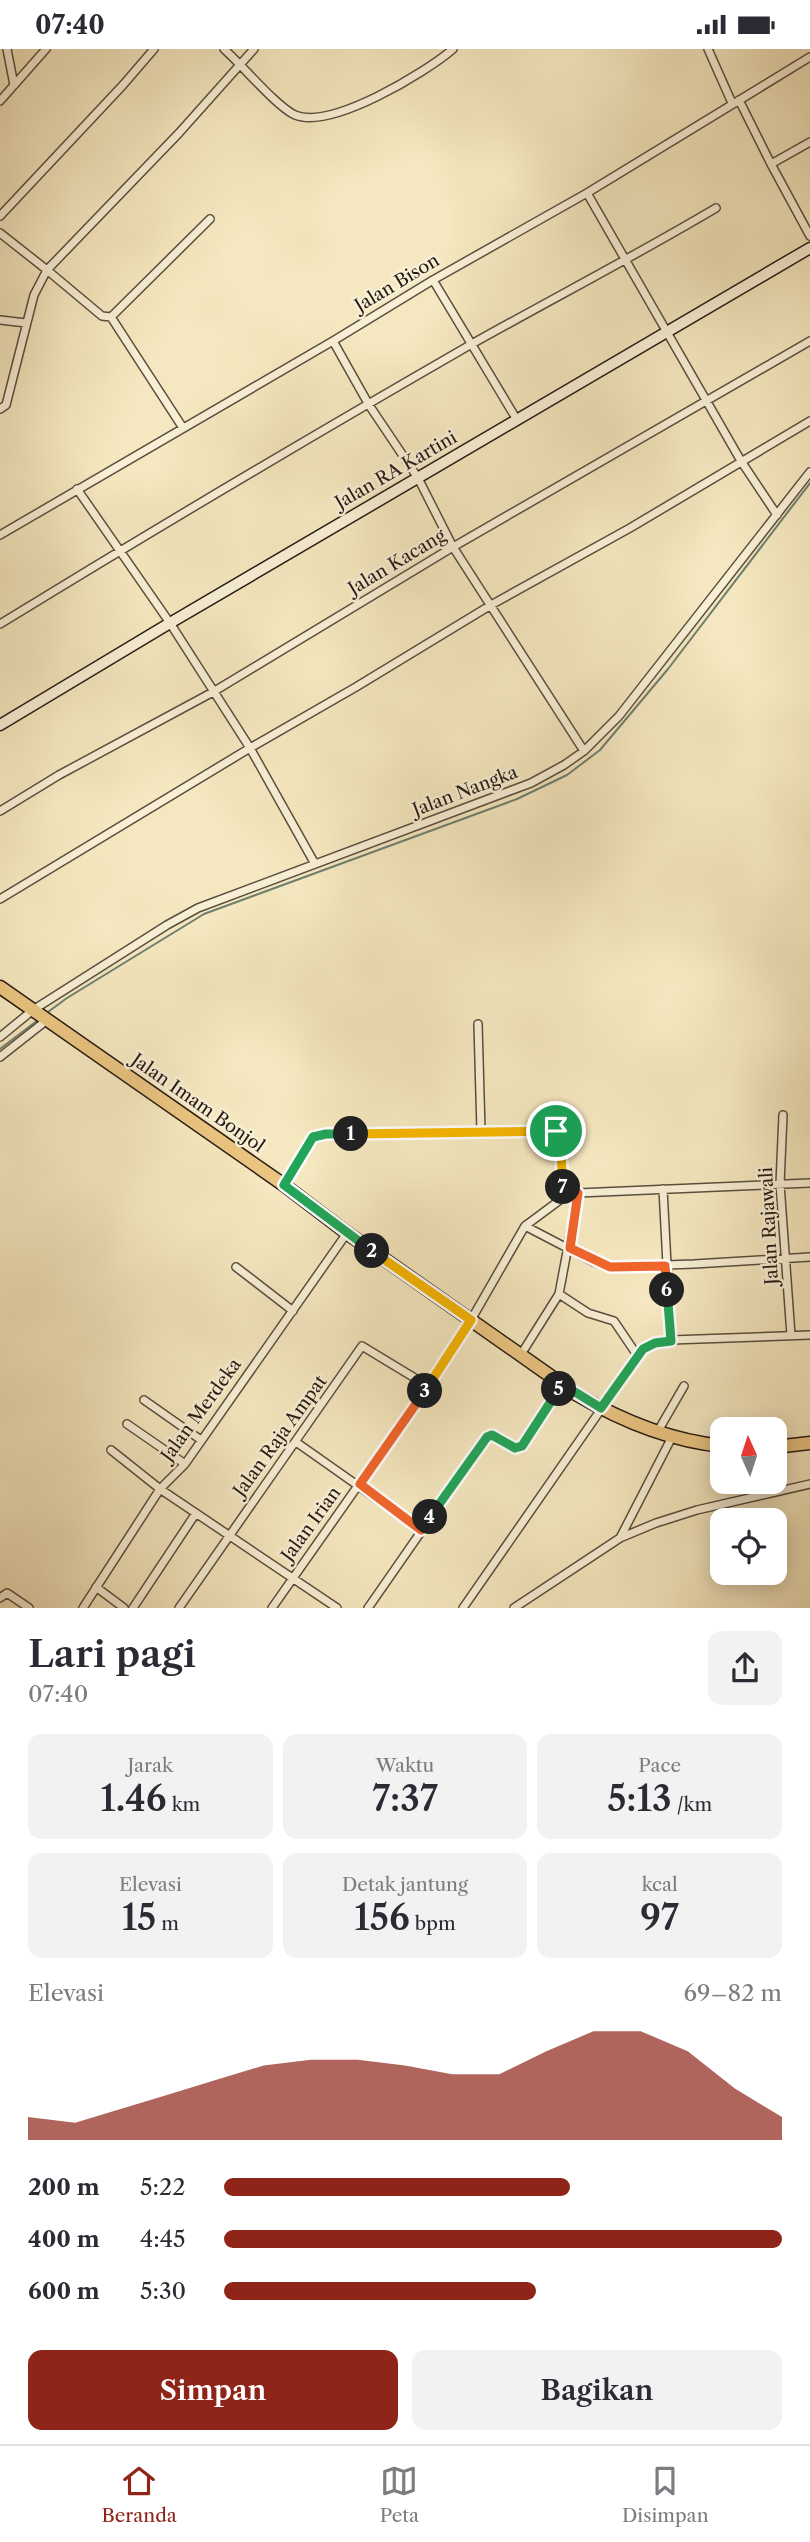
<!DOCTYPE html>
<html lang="id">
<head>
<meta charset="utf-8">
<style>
	:root { --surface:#fff; --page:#f2f2f3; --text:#2b2b33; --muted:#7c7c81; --line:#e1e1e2; --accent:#8f2418 }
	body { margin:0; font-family:"Libre Caslon Text",serif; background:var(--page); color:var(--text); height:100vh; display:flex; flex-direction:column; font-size:26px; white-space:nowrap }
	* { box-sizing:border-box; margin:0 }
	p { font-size:23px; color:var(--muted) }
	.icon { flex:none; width:38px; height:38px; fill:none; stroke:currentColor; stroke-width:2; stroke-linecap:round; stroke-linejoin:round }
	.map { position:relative; height:1559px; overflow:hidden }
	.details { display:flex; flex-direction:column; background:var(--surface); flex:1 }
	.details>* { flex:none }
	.needle { width:46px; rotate:357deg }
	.controls { position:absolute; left:710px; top:1368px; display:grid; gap:14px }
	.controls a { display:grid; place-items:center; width:77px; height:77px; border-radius:14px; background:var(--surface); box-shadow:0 4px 18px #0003; font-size:35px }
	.pin { position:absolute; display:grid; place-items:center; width:60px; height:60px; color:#fff; margin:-30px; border:4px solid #fff; border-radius:50%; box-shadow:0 2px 7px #0007 }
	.km { position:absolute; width:35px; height:35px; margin:-18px; border-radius:50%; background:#222; color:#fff; font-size:19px; line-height:35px; text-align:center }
	.round { display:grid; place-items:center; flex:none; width:74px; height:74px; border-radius:14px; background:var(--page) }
	.summary { display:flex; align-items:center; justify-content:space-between; height:119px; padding:0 28px }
	h1 { font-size:38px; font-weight:600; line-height:52px }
	.stats { display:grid; grid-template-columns:repeat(3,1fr); gap:10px; height:119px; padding:7px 28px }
	.stats div { display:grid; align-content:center; border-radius:14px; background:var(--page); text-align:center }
	.stats b { font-size:35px; font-weight:600 }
	.stats small { font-size:19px; font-weight:400 }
	.stats p { font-size:19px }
	.chart { height:196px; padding:14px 28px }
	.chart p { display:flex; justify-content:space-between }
	.chart svg { width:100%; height:126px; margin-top:7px; fill:var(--accent); opacity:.7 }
	.primary-button { display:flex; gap:14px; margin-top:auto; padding:14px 28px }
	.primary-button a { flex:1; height:80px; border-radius:14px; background:var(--accent); color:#fff; font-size:28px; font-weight:600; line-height:80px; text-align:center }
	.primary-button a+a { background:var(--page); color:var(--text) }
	ul { padding:0 28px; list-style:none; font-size:23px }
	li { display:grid; grid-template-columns:112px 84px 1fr; align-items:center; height:52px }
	li i { height:18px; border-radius:9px; background:var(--accent) }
	.status { display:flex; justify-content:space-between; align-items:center; height:49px; padding:0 35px; background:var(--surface); direction:ltr }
	.status svg { height:19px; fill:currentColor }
	.dock { display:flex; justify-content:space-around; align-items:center; height:98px; border-top:2px solid var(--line); background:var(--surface); font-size:19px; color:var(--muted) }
	.dock a { display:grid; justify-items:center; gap:4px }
	.dock .current { color:var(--accent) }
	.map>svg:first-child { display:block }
</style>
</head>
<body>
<div class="status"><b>07:40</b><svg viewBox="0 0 49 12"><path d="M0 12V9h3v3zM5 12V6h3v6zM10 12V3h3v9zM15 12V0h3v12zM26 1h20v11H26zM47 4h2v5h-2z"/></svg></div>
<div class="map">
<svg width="810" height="1559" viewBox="0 0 810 1559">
	<rect width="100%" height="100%" fill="#f5e7bf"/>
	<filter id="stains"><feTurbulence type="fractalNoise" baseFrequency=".00286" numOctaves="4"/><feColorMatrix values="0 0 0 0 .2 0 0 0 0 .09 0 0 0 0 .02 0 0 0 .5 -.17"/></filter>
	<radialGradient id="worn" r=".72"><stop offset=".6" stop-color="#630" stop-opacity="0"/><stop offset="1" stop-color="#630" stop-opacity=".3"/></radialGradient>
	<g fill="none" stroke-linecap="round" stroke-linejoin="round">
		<path stroke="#6d7f70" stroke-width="2" d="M48 963 67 949 204 865 517 750 567 726 600 701 668 620 810 434
			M0 1000 38 971"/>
		<g stroke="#5a4e3f" stroke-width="10">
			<path id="minor" d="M7 0 14 36
				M224 0C242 16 277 58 295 66 331 81 425 24 453 0
				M708 0 732 54
				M739 51 771 115 810 187
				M0 52 46 0
				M771 115 810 93
				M587 144 741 412 777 466
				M0 167 123 36 154 0
				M0 184 47 221 179 84 254 0
				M433 231 517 371
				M111 268 183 379
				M0 271 26 274
				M333 292 369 356 418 429 453 498 584 702
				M0 360 6 356 34 246 47 221 102 267 111 268 210 170
				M77 440 170 574 250 699 315 815
				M0 486 333 292 433 231 587 144 810 8
				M0 575C155 480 312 387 470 296 552 250 635 207 716 159
				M0 762 59 726 213 643 453 498 810 292
				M0 850 250 699 356 638 491 556 630 479 810 372
				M478 975 481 1082
				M0 988 33 961 167 876 198 859 531 734 564 716 584 702 619 667 810 423
				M0 1008 47 971
				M783 1066 780 1135 791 1286
				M284 1136 308 1093 319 1086 554 1081 560 1087 564 1148
				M663 1140 671 1291
				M525 1177 594 1213 610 1218 694 1215 810 1208
				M236 1218 293 1262
				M559 1245 588 1264 614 1272 637 1306
				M520 1307 559 1245 578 1144
				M144 1351 201 1391
				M127 1375 185 1415
				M658 1382 684 1337
				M296 1393 421 1481
				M111 1401 160 1440 337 1559
				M620 1489 672 1388
				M96 1538 124 1559
				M0 1549 7 1544 29 1559
				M83 1559 160 1440 185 1415 347 1184
				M133 1559 196 1464
				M179 1559 362 1297 428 1337
				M272 1559 428 1337 471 1271 525 1177 564 1148 578 1144 810 1134
				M368 1559 487 1388 492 1386 515 1399 521 1397 562 1335
				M463 1559 643 1300 655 1294 671 1291 810 1286
				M514 1559 620 1489 656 1474 697 1461 810 1435"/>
		</g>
		<g stroke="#261b14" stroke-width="13">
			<path id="secondary" d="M0 676 170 574 810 199"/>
		</g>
		<g stroke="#261b14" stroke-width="15">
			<path id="primary" d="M0 938 284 1136 347 1184 576 1345C620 1371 671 1392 723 1397
				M775 1398 810 1394"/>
		</g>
		<use href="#minor" stroke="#f8efd5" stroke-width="7"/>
		<use href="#secondary" stroke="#f8efd5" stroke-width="10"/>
		<use href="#primary" stroke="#eac480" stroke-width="12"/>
	</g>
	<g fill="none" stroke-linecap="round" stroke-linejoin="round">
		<g stroke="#fff" stroke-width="14">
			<path id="split-1" d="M351 1085 556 1082"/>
		</g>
		<g stroke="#fff" stroke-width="14">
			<path id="split-2" d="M351 1085H326L313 1088 284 1136 372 1202"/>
		</g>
		<g stroke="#fff" stroke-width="14">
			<path id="split-3" d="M372 1202 471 1271 425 1342"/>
		</g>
		<g stroke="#fff" stroke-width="14">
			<path id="split-4" d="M425 1342 360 1435 421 1481 430 1468"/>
		</g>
		<g stroke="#fff" stroke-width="14">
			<path id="split-5" d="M430 1468 487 1388 492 1386 515 1399 522 1397 559 1340"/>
		</g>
		<g stroke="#fff" stroke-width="14">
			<path id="split-6" d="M559 1340 562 1335 601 1359 643 1300 655 1294 671 1292 667 1241"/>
		</g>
		<g stroke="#fff" stroke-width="14">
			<path id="split-7" d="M563 1138 564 1148 578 1144 570 1199 610 1218 665 1217 667 1241"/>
		</g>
		<g stroke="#fff" stroke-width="14">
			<path id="split-8" d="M556 1082 560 1087 563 1138"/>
		</g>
		<use href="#split-1" stroke="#f5b400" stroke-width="9"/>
		<use href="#split-2" stroke="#22a559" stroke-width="9"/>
		<use href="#split-3" stroke="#f5b400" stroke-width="9"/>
		<use href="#split-4" stroke="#f0652b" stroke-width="9"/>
		<use href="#split-5" stroke="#22a559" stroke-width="9"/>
		<use href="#split-6" stroke="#22a559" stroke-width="9"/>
		<use href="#split-7" stroke="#f0652b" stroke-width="9"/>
		<use href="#split-8" stroke="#f5b400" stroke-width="9"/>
	</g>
	<g text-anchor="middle" stroke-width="5" stroke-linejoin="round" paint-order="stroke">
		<g font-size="18" fill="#261b14" stroke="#f8efd5">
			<text transform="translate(397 234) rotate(-31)" y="6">Jalan Bison</text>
			<text transform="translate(396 421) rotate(-30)" y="6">Jalan RA Kartini</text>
			<text transform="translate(397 513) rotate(-31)" y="6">Jalan Kacang</text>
			<text transform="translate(465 742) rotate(-21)" y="6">Jalan Nangka</text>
			<text transform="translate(198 1054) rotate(35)" y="6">Jalan Imam Bonjol</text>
			<text transform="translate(769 1177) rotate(-93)" y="6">Jalan Rajawali</text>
			<text transform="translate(201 1361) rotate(-54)" y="6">Jalan Merdeka</text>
			<text transform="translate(280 1387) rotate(-54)" y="6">Jalan Raja Ampat</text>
			<text transform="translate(311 1475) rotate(-54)" y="6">Jalan Irian</text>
		</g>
	</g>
	<rect width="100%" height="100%" filter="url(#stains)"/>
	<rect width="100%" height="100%" fill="url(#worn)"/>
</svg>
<div class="controls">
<a><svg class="needle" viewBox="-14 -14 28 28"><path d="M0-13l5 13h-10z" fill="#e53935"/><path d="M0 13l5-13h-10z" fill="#7c7c81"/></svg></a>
<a><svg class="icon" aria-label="locate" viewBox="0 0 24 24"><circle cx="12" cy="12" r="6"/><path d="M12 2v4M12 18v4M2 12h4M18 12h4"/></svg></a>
</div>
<div class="pin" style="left:556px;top:1082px;background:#1e9e55"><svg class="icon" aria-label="arrive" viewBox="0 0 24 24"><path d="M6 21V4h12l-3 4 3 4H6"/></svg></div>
<b class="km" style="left:351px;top:1085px">1</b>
<b class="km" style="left:372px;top:1202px">2</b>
<b class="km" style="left:425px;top:1342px">3</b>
<b class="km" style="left:430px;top:1468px">4</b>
<b class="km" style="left:559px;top:1340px">5</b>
<b class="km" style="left:667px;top:1241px">6</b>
<b class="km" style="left:563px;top:1138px">7</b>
</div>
<section class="details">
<div class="summary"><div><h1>Lari pagi</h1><p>07:40</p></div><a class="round"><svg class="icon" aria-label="share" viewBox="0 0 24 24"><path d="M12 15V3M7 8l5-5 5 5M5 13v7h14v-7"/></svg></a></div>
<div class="stats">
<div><p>Jarak</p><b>1.46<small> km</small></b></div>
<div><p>Waktu</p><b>7:37</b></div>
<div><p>Pace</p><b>5:13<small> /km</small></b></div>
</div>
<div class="stats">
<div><p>Elevasi</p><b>15<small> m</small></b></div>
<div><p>Detak jantung</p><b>156<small> bpm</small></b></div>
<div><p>kcal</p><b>97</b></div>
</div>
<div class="chart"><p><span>Elevasi</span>69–82 m</p>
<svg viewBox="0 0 160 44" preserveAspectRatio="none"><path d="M0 44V36L10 38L20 33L30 28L40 23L50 18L60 16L70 16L80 18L90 21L100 21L110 13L120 6L130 6L140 13L150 26L160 36V44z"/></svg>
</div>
<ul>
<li><b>200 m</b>5:22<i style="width:62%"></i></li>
<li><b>400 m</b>4:45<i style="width:100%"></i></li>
<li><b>600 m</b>5:30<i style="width:56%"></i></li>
</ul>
<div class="primary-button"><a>Simpan</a><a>Bagikan</a></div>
</section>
<nav class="dock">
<a class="current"><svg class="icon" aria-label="home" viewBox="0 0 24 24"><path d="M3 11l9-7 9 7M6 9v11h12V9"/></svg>Beranda</a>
<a><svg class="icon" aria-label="map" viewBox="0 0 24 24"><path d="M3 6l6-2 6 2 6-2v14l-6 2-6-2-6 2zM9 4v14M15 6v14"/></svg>Peta</a>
<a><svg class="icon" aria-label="saved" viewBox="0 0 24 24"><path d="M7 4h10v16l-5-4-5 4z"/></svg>Disimpan</a>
</nav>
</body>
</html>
